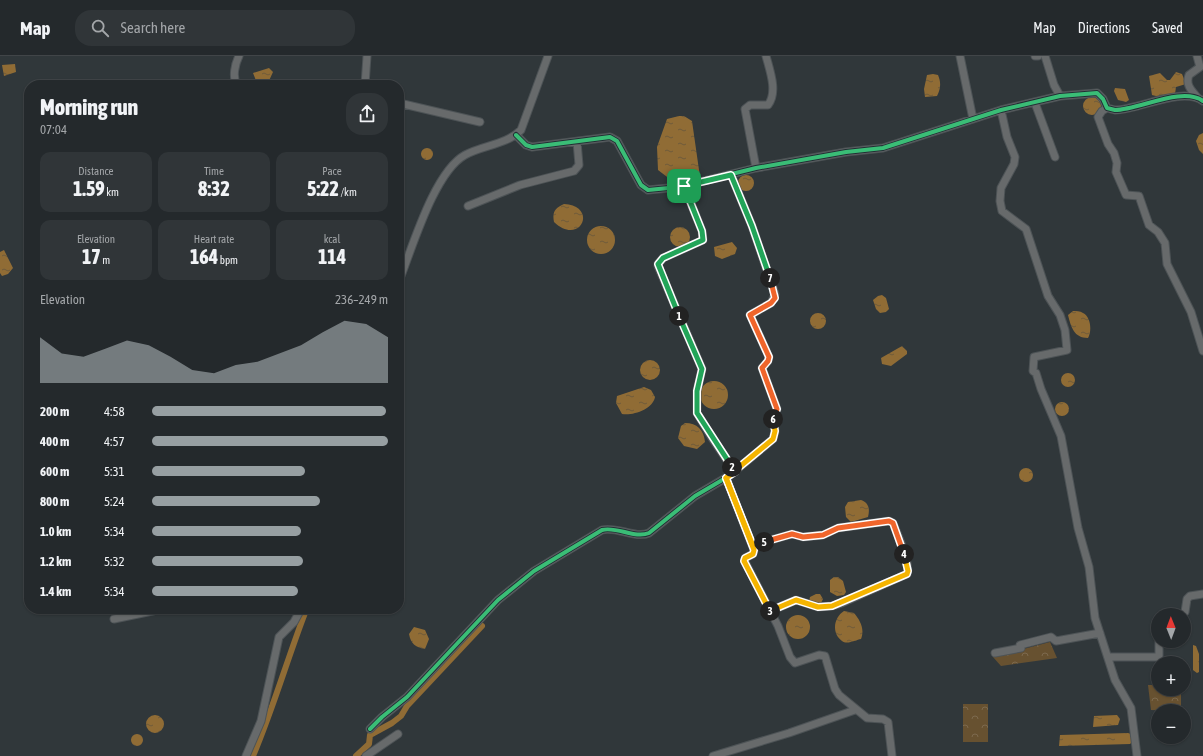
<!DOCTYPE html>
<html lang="en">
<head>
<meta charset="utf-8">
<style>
	:root { --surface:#24292c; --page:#303538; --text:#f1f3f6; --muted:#a3a6a9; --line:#414548; --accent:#979fa2 }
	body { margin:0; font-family:"Asap Condensed",sans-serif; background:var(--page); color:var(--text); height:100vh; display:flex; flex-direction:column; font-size:15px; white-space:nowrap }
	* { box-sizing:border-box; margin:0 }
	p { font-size:13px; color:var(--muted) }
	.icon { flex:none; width:22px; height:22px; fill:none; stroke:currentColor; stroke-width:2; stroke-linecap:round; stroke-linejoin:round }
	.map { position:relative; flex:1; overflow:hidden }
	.sheet { position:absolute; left:24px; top:24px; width:380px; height:534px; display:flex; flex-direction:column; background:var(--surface); border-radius:16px; box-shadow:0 1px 3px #0004,0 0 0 1px var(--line) }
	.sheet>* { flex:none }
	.needle { width:26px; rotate:359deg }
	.controls { position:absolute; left:1151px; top:552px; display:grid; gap:8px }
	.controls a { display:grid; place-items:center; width:40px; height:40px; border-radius:50%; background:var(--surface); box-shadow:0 1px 3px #0004,0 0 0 1px var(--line); font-size:20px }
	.pin { position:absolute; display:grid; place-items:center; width:34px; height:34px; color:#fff; margin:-17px; border-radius:8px; box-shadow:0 2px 6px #0006 }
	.km { position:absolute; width:20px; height:20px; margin:-10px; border-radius:50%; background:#222; color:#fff; font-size:11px; line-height:20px; text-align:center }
	.round { display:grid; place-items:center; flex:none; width:42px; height:42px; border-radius:16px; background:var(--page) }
	.overview { display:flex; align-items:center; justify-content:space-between; height:68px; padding:0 16px }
	h1 { font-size:22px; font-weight:800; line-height:30px }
	.metrics { display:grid; grid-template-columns:repeat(3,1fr); gap:6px; height:68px; padding:4px 16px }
	.metrics div { display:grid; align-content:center; border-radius:10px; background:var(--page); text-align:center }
	.metrics b { font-size:20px; font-weight:800 }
	.metrics small { font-size:11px; font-weight:400 }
	.metrics p { font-size:11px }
	.chart { height:112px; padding:8px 16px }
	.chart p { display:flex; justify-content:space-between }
	.chart svg { width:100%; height:72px; margin-top:4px; fill:var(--accent); opacity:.7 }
	ul { padding:0 16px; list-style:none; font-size:13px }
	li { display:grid; grid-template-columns:64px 48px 1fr; align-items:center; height:30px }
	li i { height:10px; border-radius:5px; background:var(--accent) }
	header { display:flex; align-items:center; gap:24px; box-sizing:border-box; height:56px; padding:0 20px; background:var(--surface); border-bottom:1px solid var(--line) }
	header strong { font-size:19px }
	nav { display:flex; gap:22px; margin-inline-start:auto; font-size:14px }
	.search { width:280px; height:36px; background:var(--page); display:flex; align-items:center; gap:10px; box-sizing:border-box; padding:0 14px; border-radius:16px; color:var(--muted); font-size:15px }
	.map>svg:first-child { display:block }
</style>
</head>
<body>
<header>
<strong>Map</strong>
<div class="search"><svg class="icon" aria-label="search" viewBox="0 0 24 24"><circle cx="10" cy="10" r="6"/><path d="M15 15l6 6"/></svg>Search here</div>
<nav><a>Map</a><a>Directions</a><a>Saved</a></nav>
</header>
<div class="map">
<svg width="1203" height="700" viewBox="0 0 1203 700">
	<defs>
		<pattern id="forest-crowns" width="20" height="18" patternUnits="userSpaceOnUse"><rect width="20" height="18" fill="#675130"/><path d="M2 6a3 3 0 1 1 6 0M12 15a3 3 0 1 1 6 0" fill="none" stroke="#7c694d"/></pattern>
		<pattern id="water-ripples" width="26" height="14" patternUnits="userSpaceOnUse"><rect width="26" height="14" fill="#906c35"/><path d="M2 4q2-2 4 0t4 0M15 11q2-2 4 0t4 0" fill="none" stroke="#6f5a3a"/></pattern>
	</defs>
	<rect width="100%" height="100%" fill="#30373a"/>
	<path fill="url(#forest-crowns)" d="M1050 586 1057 602 1001 610 993 601Z
		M1148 629H1158V633H1181V655L1151 654Z
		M963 648H988V686H963Z"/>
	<path fill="url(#water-ripples)" d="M15 8 16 16 4 20 2 9Z
		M269 12 273 16 267 29 257 27 253 17Z
		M1176 16 1182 18 1186 28 1176 31 1175 38 1156 40 1152 39 1149 20 1160 17 1167 24H1170Z
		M933 18 938 19C941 26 941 32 937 40L925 41 924 33 927 19Z
		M352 23 353 29H341L340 24Z
		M1115 32 1125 33 1129 44 1126 46 1118 44 1114 35Z
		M1083 50a9 9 0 1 1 18 0a9 9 0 1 1-18 0Z
		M679 60H684L692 65 700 121 697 124 675 127 658 114 657 91 667 63Z
		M1203 77V98L1199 94 1196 85 1199 79Z
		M421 98a6 6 0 1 1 12 0a6 6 0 1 1-12 0Z
		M738 127a8 8 0 1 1 16 0a8 8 0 1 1-16 0Z
		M564 148C599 150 580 191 554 166 552 156 555 152 564 148Z
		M587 184a14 14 0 1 1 28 0a14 14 0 1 1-28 0Z
		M670 181a10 10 0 1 1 20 0a10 10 0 1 1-20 0Z
		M732 186 737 192 735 198 722 203 715 200 714 191Z
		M4 194 13 212 8 218 2 220 0 217V196Z
		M878 240 882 239 886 242 889 253 886 256 880 257 876 253 873 244Z
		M1073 255C1076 255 1080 255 1083 257 1091 261 1092 275 1088 282 1074 282 1071 271 1068 259Z
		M810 265a8 8 0 1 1 16 0a8 8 0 1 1-16 0Z
		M902 290 907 295V298L891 310 882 308 881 302Z
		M640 314a10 10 0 1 1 20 0a10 10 0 1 1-20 0Z
		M1061 324a7 7 0 1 1 14 0a7 7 0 1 1-14 0Z
		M700 339a14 14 0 1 1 28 0a14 14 0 1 1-28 0Z
		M644 331 651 334 655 341C653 353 633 360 622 358L616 347 617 340Z
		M1055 353a7 7 0 1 1 14 0a7 7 0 1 1-14 0Z
		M685 367C697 367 704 374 705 386L697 393 684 390 678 382 681 370Z
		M1019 419a7 7 0 1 1 14 0a7 7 0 1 1-14 0Z
		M861 444C869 447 870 453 868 461L851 466 846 461 845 451 848 446Z
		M834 521H838L843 525 846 536 844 539 837 540 830 536V524Z
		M816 538H820L823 543 821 547 814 548 809 545 810 541Z
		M844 555 854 557C860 564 865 573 861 583 856 584 847 589 842 585 831 577 834 561 844 555Z
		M786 571a12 12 0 1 1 24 0a12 12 0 1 1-24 0Z
		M414 571 425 574 429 583 425 593C415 591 411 588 409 578Z
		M1193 589 1196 590 1199 598V616L1197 617 1193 614Z
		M146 668a9 9 0 1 1 18 0a9 9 0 1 1-18 0Z
		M1117 659 1120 663 1118 669 1093 671 1094 660Z
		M1128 677 1131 678 1132 686 1130 688 1059 690 1060 679Z
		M131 684a6 6 0 1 1 12 0a6 6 0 1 1-12 0Z"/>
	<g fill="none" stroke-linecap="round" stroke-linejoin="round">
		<path stroke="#906c35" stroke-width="6" d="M253 700C273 653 287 604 305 557
			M356 700 369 688 370 679 392 667 401 660 407 650 482 570"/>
		<g stroke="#4d5356" stroke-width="9">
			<path id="minor" d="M960 0 973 63
				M1035 0H1038
				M1045 0 1054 29 1060 40
				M1197 0 1200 11 1189 19C1185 29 1192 35 1198 42
				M237 29C232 21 235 8 239 0
				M365 29 367 0
				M399 47 480 66
				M1035 47 1055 101
				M1107 52 1102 55 1098 61 1108 88 1114 97 1117 107 1116 116 1126 139 1139 140 1149 169 1158 176 1165 187 1167 208 1191 256 1203 295
				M1001 54 1007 81 1015 101 1014 108 1001 132 1000 145 1002 155 1026 173 1048 240 1060 259 1065 274 1067 294 1034 301 1033 315 1036 317 1041 333 1061 380 1078 472 1089 511 1095 562 1115 624 1131 652 1137 700
				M399 67 401 48
				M516 79 526 89 532 91 610 81 617 85 641 129 648 134 679 131 756 112 846 96 883 92 1001 54 1060 40 1097 37 1103 43 1107 52 1115 54C1139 54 1182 30 1203 45
				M756 112 745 53 750 49H768C778 36 770 15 766 0
				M684 130 702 175 703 184 663 202 658 208V210L702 313 697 335V357L712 382 735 416
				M468 150 520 129 574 115 579 109 577 86
				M399 225C412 193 434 116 465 99 483 89 506 89 521 74L548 0
				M726 422 754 494 753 498 745 502V506L778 570 790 601 795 607 819 599 825 600 835 633 839 639 867 662 883 663 888 666 892 700
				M753 489 792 478 803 481 823 479 838 472 889 465 893 467C897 478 911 508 907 518L842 547 832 550 818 551 796 544 770 555
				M1180 559 1185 556 1187 543 1190 540 1203 538
				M114 563 162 553
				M995 597 1021 592 1020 589 1051 581 1056 585 1100 577
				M1108 601H1159V585
				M370 673 382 661 407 641 498 544 534 515 602 474C617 470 635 483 649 477L695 440 729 420 773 383 775 375 772 362 777 353 762 312 768 305 769 301 750 259 771 247 775 238 752 170 731 119
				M246 700 261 665 279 581 294 566 301 553
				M366 700 398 678
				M713 700 789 677 855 654"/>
		</g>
		<use href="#minor" stroke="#676a6b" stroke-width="7"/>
		<g stroke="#222f34" stroke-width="6">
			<path id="cycleway" d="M516 79 526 89 532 91 610 81 617 85 641 129 648 134 679 131 756 112 846 96 883 92 1001 54 1060 40 1097 37 1103 43 1107 52 1115 54C1139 54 1182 30 1203 45
				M370 673 382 661 407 641 498 544 534 515 602 474C617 470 635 483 649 477L695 440 729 420 773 383 775 375 772 362 777 353 762 312 768 305 769 301 750 259 771 247 775 238 752 170 731 119"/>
		</g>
		<use href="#cycleway" stroke="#3abd76" stroke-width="4"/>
	</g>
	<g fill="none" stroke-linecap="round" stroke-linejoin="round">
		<g stroke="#fff" stroke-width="8">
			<path id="split-1" d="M679 260 658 208 663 202 703 184 702 175 684 130"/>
		</g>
		<g stroke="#fff" stroke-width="8">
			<path id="split-2" d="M679 260 702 313 697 335V357L732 411"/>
		</g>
		<g stroke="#fff" stroke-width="8">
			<path id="split-3" d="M732 411 735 416 726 422 754 494 753 498 745 502 744 505 770 555"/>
		</g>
		<g stroke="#fff" stroke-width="8">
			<path id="split-4" d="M770 555 796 544 818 551 832 550 907 518 908 515 904 498"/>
		</g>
		<g stroke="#fff" stroke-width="8">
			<path id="split-5" d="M764 486 792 478 803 481 823 479 838 472 889 465 893 467 904 498"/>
		</g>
		<g stroke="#fff" stroke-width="8">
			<path id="split-6" d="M764 486 753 490 726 422 773 383 775 375 773 363"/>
		</g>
		<g stroke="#fff" stroke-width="8">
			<path id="split-7" d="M770 222 775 242 771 247 750 259 769 301 768 305 762 312 777 353 773 363"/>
		</g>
		<g stroke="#fff" stroke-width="8">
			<path id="split-8" d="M684 130 731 119 752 170 770 222"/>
		</g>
		<use href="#split-1" stroke="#22a559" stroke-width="5"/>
		<use href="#split-2" stroke="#22a559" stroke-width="5"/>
		<use href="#split-3" stroke="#f5b400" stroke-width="5"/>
		<use href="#split-4" stroke="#f5b400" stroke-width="5"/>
		<use href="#split-5" stroke="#f0652b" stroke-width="5"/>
		<use href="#split-6" stroke="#f5b400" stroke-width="5"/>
		<use href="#split-7" stroke="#f0652b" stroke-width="5"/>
		<use href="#split-8" stroke="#22a559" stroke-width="5"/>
	</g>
</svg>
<div class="controls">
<a><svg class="needle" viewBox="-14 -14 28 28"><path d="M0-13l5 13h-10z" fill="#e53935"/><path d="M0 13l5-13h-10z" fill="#a3a6a9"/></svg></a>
<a>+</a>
<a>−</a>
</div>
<div class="pin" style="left:684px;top:130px;background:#1e9e55"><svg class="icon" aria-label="arrive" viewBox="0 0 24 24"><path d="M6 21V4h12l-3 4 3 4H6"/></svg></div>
<b class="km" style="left:679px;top:260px">1</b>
<b class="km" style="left:732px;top:411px">2</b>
<b class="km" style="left:770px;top:555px">3</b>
<b class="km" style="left:904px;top:498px">4</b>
<b class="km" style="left:764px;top:486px">5</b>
<b class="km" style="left:773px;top:363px">6</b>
<b class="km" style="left:770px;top:222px">7</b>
<section class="sheet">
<div class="overview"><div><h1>Morning run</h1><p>07:04</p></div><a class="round"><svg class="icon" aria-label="share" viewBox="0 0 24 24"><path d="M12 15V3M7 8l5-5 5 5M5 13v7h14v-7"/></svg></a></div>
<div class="metrics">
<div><p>Distance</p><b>1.59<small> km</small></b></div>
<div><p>Time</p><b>8:32</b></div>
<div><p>Pace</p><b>5:22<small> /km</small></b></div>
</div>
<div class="metrics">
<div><p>Elevation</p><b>17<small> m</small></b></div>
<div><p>Heart rate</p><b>164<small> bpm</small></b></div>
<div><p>kcal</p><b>114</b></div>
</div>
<div class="chart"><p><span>Elevation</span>236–249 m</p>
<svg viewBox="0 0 160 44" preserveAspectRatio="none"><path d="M0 44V16L10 26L20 28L30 23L40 18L50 21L60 28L70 36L80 38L90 33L100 31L110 26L120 21L130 13L140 6L150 8L160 16V44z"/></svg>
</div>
<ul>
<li><b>200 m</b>4:58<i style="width:99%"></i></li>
<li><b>400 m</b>4:57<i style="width:100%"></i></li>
<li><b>600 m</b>5:31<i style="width:65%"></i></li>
<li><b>800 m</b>5:24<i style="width:71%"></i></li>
<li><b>1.0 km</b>5:34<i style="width:63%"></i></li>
<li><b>1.2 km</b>5:32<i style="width:64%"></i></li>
<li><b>1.4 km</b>5:34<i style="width:62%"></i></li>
</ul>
</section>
</div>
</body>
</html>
